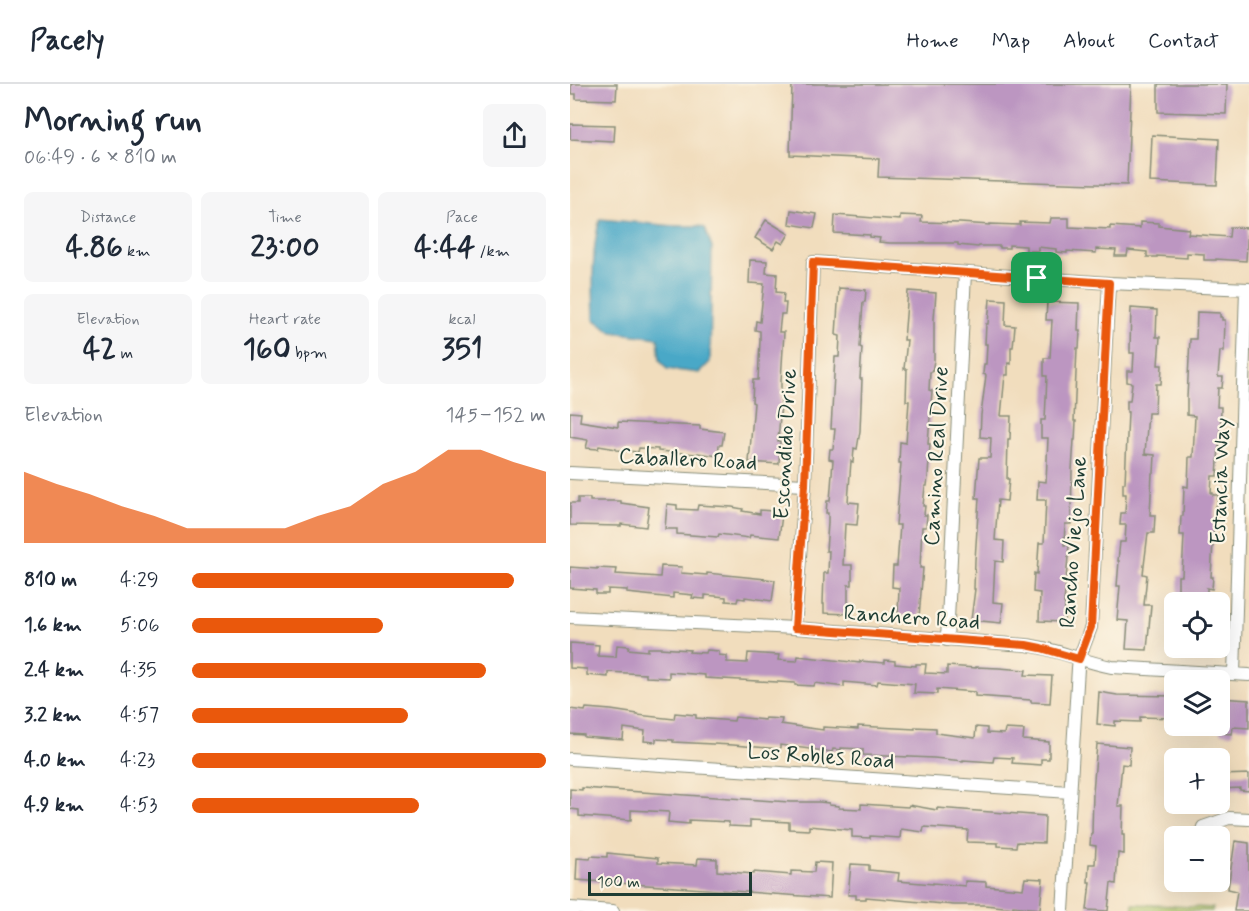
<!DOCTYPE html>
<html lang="en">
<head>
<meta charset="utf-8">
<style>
	:root { --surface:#fff; --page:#f6f6f7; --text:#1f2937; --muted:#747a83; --line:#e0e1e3; --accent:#ea580c }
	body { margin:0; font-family:Mynerve,sans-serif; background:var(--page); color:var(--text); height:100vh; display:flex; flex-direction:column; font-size:22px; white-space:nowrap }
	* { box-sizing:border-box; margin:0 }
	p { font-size:20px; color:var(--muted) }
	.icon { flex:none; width:33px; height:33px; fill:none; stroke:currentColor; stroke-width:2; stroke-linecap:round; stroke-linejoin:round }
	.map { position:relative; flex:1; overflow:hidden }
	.drawer { display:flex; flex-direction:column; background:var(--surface); width:570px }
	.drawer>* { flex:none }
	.controls { position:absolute; left:594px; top:508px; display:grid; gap:12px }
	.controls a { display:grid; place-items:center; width:66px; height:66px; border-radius:9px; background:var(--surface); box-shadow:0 6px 24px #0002; font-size:30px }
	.scale { position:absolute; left:18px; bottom:15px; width:164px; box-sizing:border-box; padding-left:6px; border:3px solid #1f3d34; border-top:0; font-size:16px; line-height:21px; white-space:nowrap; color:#1f3d34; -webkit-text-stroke:4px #fcf5e5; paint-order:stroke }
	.pin { position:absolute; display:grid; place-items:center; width:51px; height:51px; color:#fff; margin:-26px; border-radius:12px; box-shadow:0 3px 9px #0006 }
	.round { display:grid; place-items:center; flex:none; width:63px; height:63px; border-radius:9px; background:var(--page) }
	.head { display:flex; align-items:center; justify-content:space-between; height:102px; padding:0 24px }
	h1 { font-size:33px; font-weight:700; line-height:45px }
	.stats { display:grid; grid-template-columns:repeat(3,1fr); gap:9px; height:102px; padding:6px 24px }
	.stats div { display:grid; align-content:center; border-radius:9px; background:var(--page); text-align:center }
	.stats b { font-size:30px; font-weight:700 }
	.stats small { font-size:16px; font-weight:400 }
	.stats p { font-size:16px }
	.chart { height:168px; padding:12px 24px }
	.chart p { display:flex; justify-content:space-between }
	.chart svg { width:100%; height:108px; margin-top:6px; fill:var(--accent); opacity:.7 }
	ul { padding:0 24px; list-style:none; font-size:20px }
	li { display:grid; grid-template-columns:96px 72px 1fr; align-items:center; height:45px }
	li i { height:15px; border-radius:8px; background:var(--accent) }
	header { display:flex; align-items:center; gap:36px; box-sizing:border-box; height:84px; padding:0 30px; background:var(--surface); border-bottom:2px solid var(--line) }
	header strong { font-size:28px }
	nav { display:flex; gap:33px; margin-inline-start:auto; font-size:21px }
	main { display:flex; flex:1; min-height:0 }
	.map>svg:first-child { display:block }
</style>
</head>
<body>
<header>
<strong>Pacely</strong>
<nav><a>Home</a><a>Map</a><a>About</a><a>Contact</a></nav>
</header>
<main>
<section class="drawer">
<div class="head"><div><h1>Morning run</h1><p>06:49 · 6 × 810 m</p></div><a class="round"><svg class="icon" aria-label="share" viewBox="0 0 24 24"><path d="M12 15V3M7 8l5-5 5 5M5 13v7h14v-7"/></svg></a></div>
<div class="stats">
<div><p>Distance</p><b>4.86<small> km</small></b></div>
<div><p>Time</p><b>23:00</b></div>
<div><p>Pace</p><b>4:44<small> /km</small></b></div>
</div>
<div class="stats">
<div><p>Elevation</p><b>42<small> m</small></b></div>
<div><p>Heart rate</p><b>160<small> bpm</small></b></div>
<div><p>kcal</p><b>351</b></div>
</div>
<div class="chart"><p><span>Elevation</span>145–152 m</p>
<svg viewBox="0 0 160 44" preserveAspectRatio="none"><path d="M0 44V15L10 20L20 24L30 29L40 33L50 38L60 38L70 38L80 38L90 33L100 29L110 20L120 15L130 6L140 6L150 11L160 15V44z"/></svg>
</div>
<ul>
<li><b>810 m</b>4:29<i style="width:91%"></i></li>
<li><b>1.6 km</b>5:06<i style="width:54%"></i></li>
<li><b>2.4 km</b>4:35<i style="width:83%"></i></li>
<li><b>3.2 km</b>4:57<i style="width:61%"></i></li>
<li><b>4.0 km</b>4:23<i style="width:100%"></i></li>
<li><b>4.9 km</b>4:53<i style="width:64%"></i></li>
</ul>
</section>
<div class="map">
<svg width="679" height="827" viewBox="0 0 679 827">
	<rect width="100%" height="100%" fill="#fcf5e5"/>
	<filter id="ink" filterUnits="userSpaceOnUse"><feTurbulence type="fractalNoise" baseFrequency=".0167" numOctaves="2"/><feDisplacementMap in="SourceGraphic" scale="12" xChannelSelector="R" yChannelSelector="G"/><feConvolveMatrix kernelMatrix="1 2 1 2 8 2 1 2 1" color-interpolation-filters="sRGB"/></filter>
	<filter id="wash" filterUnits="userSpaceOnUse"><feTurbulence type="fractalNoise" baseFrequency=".008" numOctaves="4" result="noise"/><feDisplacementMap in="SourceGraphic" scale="24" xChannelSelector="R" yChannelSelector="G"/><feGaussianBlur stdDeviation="1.35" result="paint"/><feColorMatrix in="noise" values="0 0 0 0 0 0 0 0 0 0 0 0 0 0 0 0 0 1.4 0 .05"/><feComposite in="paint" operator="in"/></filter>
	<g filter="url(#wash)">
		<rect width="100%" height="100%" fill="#f1ddbd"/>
		<path fill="#b2c76b" stroke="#688250" stroke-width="1.5" d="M563 820 643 824 642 827H563Z"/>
		<path fill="#48a8c7" stroke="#34727e" stroke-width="1.5" d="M30 135 104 142H129L135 144 142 164 140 278 129 289 97 285 90 276 88 254 42 248 24 235C23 204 21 166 30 135Z"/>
		<g id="blocks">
			<path fill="#bc96c1" d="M1 0H47L46 16 6 15V10H1Z
				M222 0H561L557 101 308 93 309 75 220 71Z
				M588 0H657L656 30 588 28Z
				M0 40 45 41 44 57 0 55Z
				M582 51 649 55 647 101 580 98Z
				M221 126 247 130 244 144 219 140Z
				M265 131 330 136V131L352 132 351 138 390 139 420 141V140L450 141V138L480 139 481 134H499V143L540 145V142L570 144V138L589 139V142L619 145 618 150 659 153 660 143 678 144 676 177 646 175V176H634V170L617 169V174L587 172V173H577V168L558 166 557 172H545L546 166 526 165V169L497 167V169L486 168V165L468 163V167H456V162L439 161V164H430V162H409L408 163 388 161V159H320L309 158 310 154 300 153V151L264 149Z
				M196 136 219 150 213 160 208 157 203 165 185 154Z
				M180 176 197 177 196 189 207 190 206 208 214 209 213 219H216L215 230H211L209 248H214L211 297V320L208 357H210L209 380 179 378 184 319 182 318 183 296H188L190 257V247L185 246 186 237 190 238 194 200 179 199Z
				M269 204 296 206 295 218H293L290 263 292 264 290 295H292L290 347 287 365 284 364 283 378 281 377 278 418 289 419 287 441 275 440 273 481H282V501H278V530L254 529V520H253L254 489H258L259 467H256L258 439V429H256L257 417H260L263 376 259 375 260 365H263L265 345H261L265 273H269L270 252 266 251Z
				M338 207 366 209 364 235V276L362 288H360L359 306 362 307 358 360H360L358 392 357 402H355L353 422H355L354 431H357L356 443H352L350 484H353L349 533 328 531 329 504 322 503 323 482H327L330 441H326L331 379H329L330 358 336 359 339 317H336L337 285H334L337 256H334Z
				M420 215 436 216 435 241 445 242 443 263H441V280L438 279V291H435L431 332H441L440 355H438L437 395H439L437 417 428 416 425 456 434 457 433 478 425 477 423 518 433 519 431 539 401 536 405 505H404L405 476 409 414H406L409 374H420L421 354 410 353 411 331 416 291 413 290 414 280H416L417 260H415L416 240H418Z
				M477 218 509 219 508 247H510L509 264H507L504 337H506L505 356H504L502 386 501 440H495L494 461H499L494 519H495L494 538 469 537 470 509 463 508 464 489 467 490 469 459H474L476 416H467L468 397 476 398 478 354H471V336H475L477 292H474V274H480L482 236H476Z
				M561 224 587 226 586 253H590L588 281H592L591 300H586L585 329H578L575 370 585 371 584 389H582L580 431H585L584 449H578L573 490 577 491 574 521H581L577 566 556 565 558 537 547 536 550 502H547L549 477H548L550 458H555L556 441H550L551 429H555L556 410H553V399H555L558 328H557V317H560L562 299 557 298V287H563L564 269H560V265Z
				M627 228 650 229V233H652V236H655L654 267H650L648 293H653L652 304H648L647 323H651L650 363 649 362 647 392H642L641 409H643V411H648L647 422H645L641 493H643L642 505 637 504V512L608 510V492H612L614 451H610L611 432H613L614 402 618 403 619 373H623L625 332 617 331V314L620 255H626Z
				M0 328 11 329 10 337 48 343V338L130 342V345L154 348 152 361H149L148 372 128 369 127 370 88 367V365L69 364 68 368 46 366V365L29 362 28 365 16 364 18 356 0 353Z
				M8 414H20V417H51V419L79 423 76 443 51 440V442L0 441V419H8Z
				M97 420 107 421V425L127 426 128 421 162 423 173 425 172 427 190 430V426L202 427V430L212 431 209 454 180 451 179 454 149 450 148 453 107 450V445H95Z
				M91 482 112 483 111 489 137 491V489L205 496 202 517 175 513V515L168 514 167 518 156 517V513L135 511V515L122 514 123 511 103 509V514L57 509V506L38 505V510H26V506L0 504V483L27 485V484L47 485 46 490 90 493Z
				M0 559 29 561 28 572 46 573 47 561 59 562 58 565 78 567V564H89L120 566 119 568 136 569 137 566 149 567V571L157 572V578L177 579 178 569 209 571 208 576 227 577 228 572 290 579V577L315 579V576L325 577V580L346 582V580H356L355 589 377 590V582L406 584V583L429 584 456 586 455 591 482 592 480 619 461 618V616L405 612V608L367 605V610L344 609 345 600 308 597 307 601 274 598V603L245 599 244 602 225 601V599L135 594V591L99 588V594L76 593V590L38 588V593L17 591V585L0 584Z
				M529 608 547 611 604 612V634L570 633V638L545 637V642L527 640Z
				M650 614 679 616V644L663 643 662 650 650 649Z
				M16 624 41 626 68 630 67 631 104 635 105 629 126 631V634L164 637 165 633 195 636V634L212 635 211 640 253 646V643L288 645V642L345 645V643L366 644V649L405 654 406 643 417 644V649L434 650 435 645 454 646 453 656 479 658V675H471V681L442 679 443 674 424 673 423 678 393 676V677L364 674 293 671V665L271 664V666L263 665 262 668 210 661V665L163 661 103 658V656L86 655V658L74 657 75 647 54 644 53 656 14 653V651L0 650V625L15 627Z
				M527 660 560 663 559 681 552 680 548 722H553L552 751H554V770L548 769 546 800 541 799 538 827 517 826 520 798H518L519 780H525L526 762 520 761 521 750H522L523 708Z
				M679 690V707L670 706V704L650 705V691Z
				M12 704 220 718H249L259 719V721L269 722V724L291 725V720L338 723 339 721 367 726V724L475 732 474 759 447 758 446 763 428 762V759L397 758 398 746 354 743 353 748 331 745 330 754 300 752V754L282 753V746L239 742V746L219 745V738L180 736V743L159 742V738L119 736V740L98 738 99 728 61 726V736L9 732V726L0 725V705L12 706Z
				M665 757 679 759V827H664L667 807 658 805Z
				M37 769 88 774V779L127 781 128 774 147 775V787L184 790V788L221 791V787L244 788 245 778 262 779 260 814 6 796 7 774 20 775 21 772 37 773Z
				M281 780 299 781V786L329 789 328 797 363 800V799L395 802V797L416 798V802L453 805 455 794 473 795 470 825 443 822V824L415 821H384L296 813V815H286V811H278Z"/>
		</g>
	</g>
	<g filter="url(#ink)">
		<use href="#blocks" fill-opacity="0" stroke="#888d78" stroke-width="1.5"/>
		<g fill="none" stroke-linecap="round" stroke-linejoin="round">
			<g stroke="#888d78" stroke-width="14">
				<path id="street" d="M0 389 235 401
					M0 533 225 544 456 561C485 564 513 578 542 583L679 591
					M225 544 235 401 243 178 539 199 679 205
					M377 556 395 189
					M664 590 676 205
					M0 675 500 708
					M633 743 659 734 679 735
					M0 824 43 827
					M493 827 508 584 509 575 521 543 539 199"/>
			</g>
			<use href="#street" stroke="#fff" stroke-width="12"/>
		</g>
	</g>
	<g fill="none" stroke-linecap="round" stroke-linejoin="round" filter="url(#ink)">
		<g stroke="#fff" stroke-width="12">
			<path id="route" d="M243 178 539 199 521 543 509 575 471 564 456 561 225 544 235 401Z"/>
		</g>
		<use href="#route" stroke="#ea580c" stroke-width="8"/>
	</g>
	<g text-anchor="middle" stroke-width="4.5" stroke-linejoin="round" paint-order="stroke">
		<g font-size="22" fill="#1f3d34" stroke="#fcf5e5">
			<text transform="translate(214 360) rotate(-87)" y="8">Escondido Drive</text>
			<text transform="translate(365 372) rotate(-87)" y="8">Camino Real Drive</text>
			<text transform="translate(118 374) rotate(3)" y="8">Caballero Road</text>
			<text transform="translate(649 397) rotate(-88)" y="8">Estancia Way</text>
			<text transform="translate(502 458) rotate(-86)" y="8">Rancho Viejo Lane</text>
			<text transform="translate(342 532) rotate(4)" y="8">Ranchero Road</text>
			<text transform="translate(251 671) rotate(4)" y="8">Los Robles Road</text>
		</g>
	</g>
</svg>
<div class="controls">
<a><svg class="icon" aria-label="locate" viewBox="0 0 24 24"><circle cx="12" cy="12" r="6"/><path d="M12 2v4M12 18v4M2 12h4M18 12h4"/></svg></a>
<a><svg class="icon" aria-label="layers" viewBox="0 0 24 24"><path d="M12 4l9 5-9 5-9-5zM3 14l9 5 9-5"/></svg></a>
<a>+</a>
<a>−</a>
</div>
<div class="scale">100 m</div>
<div class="pin" style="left:467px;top:194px;background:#1e9e55"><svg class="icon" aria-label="arrive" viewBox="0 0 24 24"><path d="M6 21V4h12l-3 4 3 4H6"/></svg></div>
</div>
</main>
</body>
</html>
